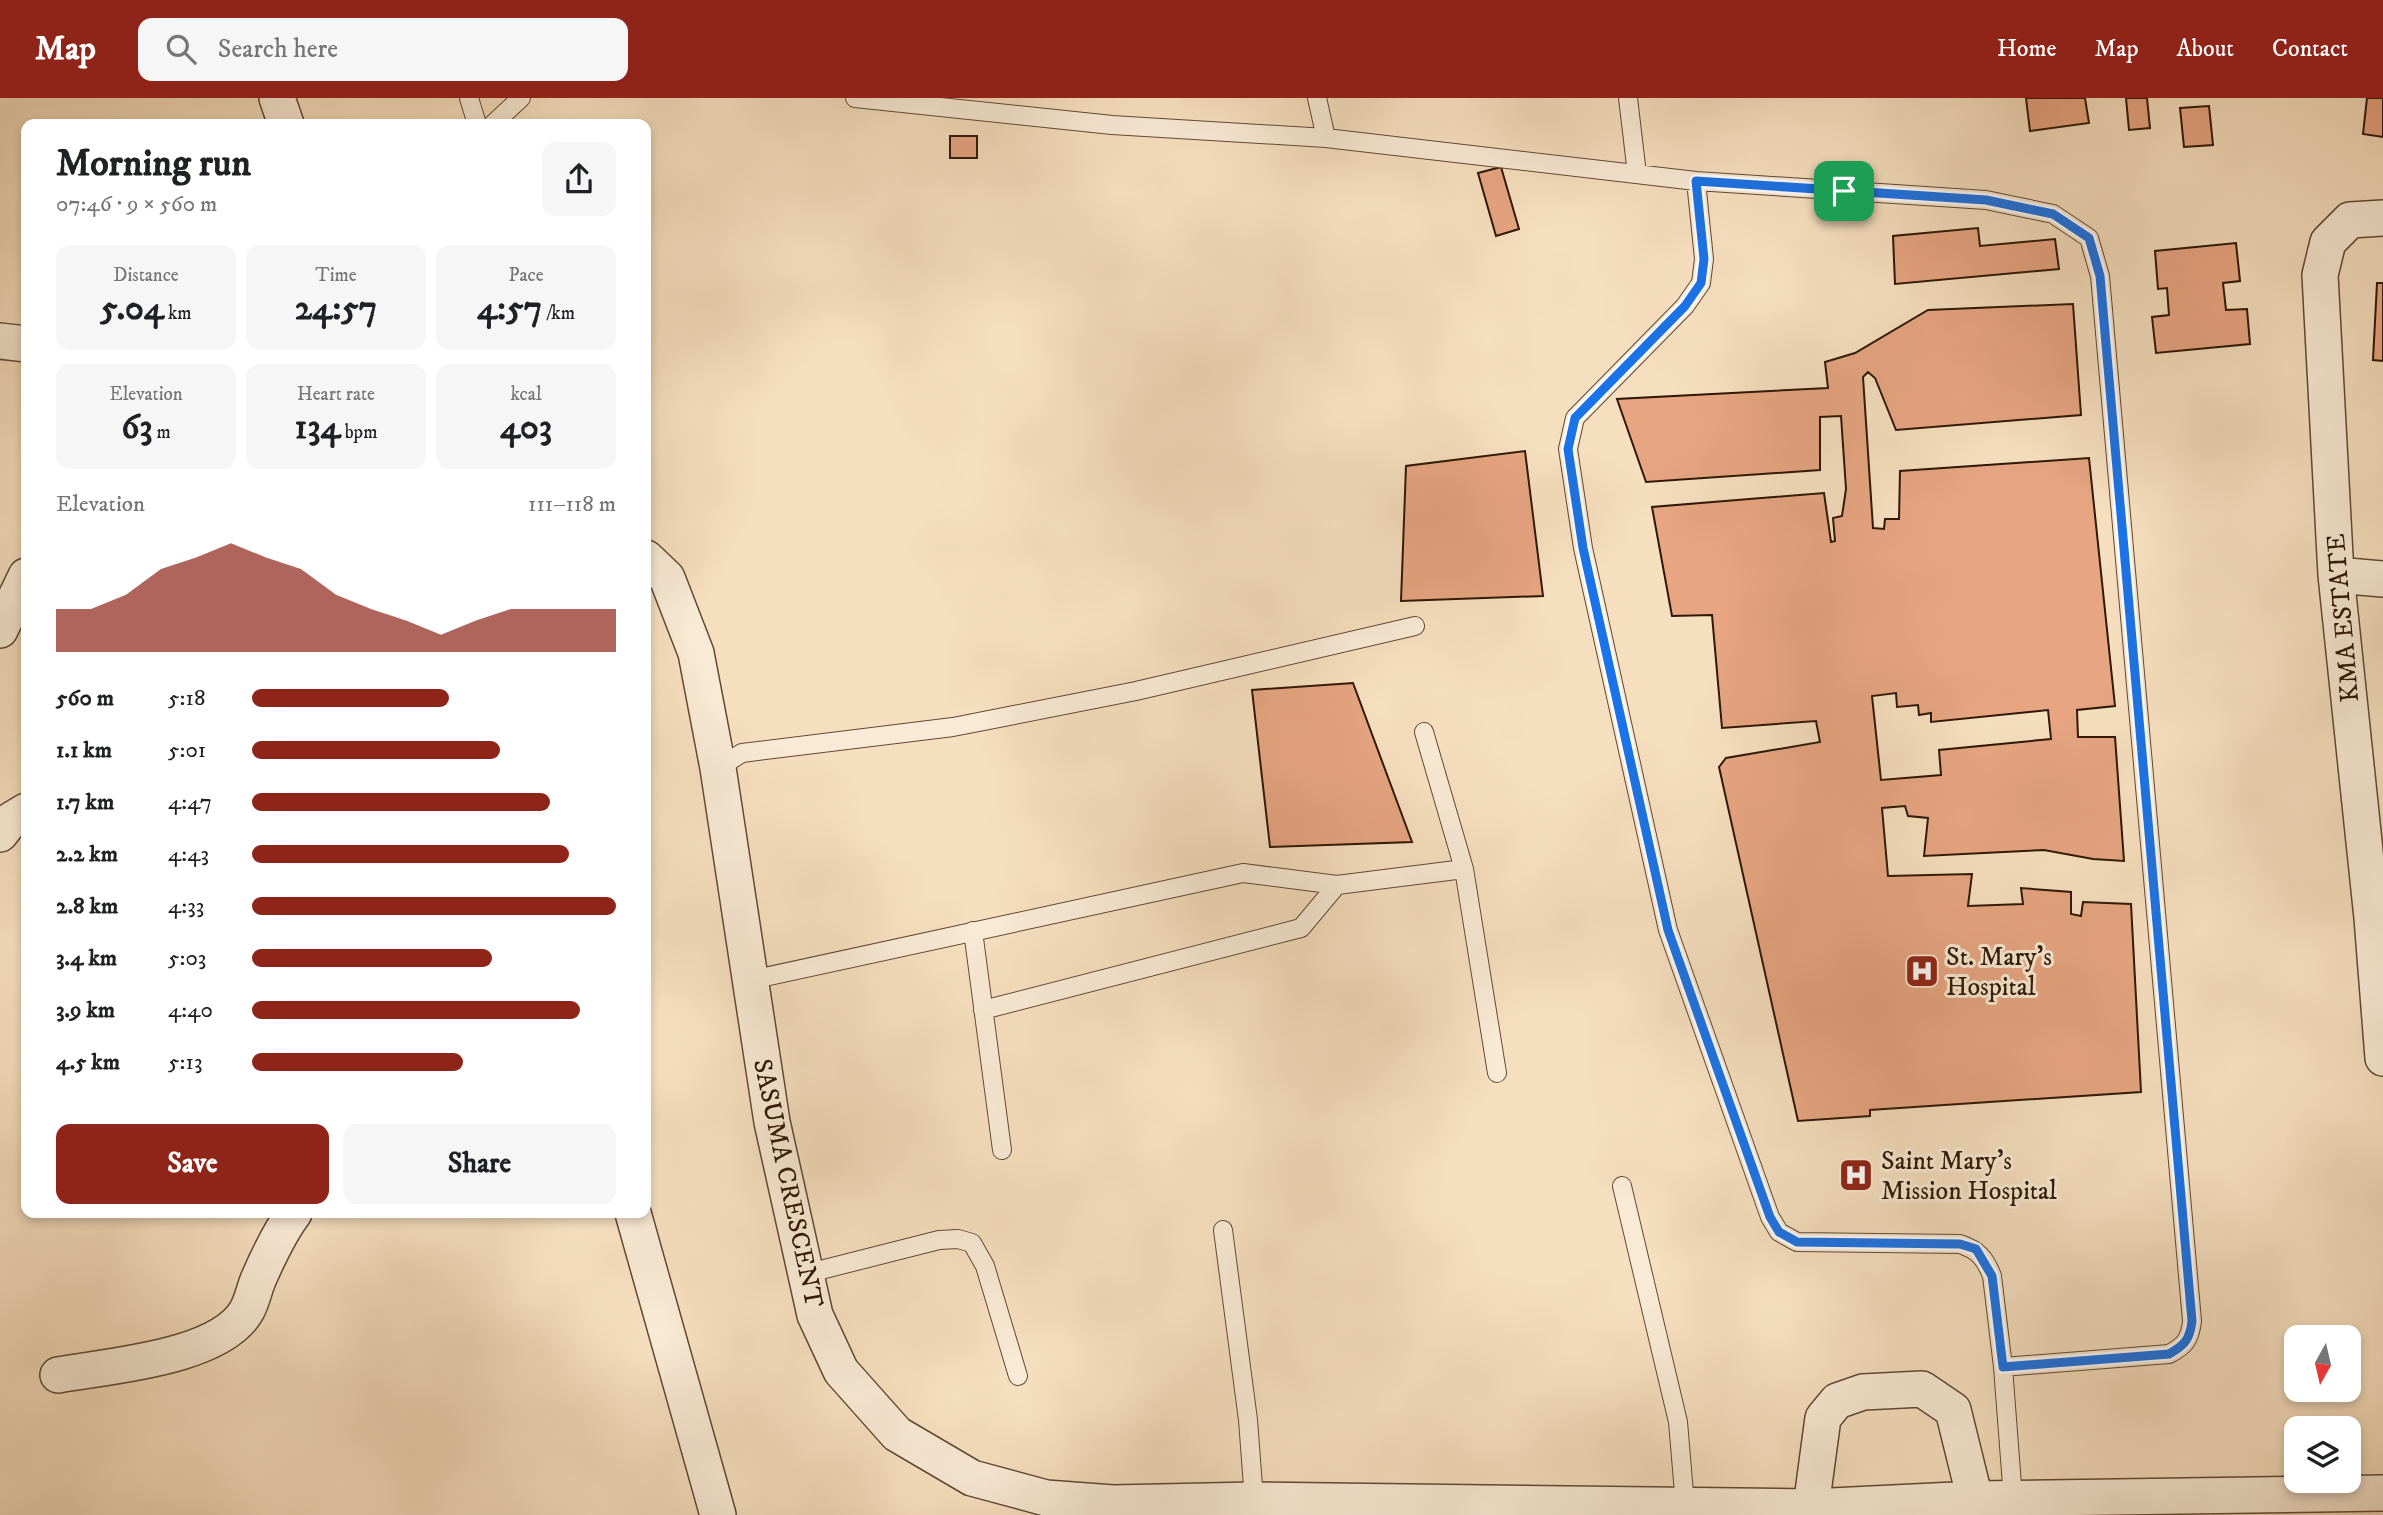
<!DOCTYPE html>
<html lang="en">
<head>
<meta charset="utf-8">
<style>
	:root { --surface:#fff; --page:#f6f6f6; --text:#202124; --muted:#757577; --accent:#8f2418 }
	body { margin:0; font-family:"IM FELL DW Pica",serif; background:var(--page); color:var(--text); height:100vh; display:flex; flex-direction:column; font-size:26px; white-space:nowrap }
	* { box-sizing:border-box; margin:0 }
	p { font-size:23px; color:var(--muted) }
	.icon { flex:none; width:38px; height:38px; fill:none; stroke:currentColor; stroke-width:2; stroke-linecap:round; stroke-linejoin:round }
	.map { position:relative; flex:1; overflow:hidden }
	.details { position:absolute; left:21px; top:21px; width:630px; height:1099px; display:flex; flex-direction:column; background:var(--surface); border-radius:14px; box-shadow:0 4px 10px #0003 }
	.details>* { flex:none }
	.needle { width:46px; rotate:188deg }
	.controls { position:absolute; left:2284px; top:1227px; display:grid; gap:14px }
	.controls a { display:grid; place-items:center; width:77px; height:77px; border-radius:14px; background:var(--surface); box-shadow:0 4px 10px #0003; font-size:35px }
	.pin { position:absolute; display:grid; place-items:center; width:60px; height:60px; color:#fff; margin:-30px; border-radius:14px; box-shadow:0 4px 10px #0006 }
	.round { display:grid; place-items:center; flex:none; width:74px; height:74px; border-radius:14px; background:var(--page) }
	.headline { display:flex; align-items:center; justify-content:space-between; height:119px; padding:0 35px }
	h1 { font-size:38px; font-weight:800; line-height:52px }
	.metrics { display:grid; grid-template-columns:repeat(3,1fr); gap:10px; height:119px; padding:7px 35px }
	.metrics div { display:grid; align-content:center; border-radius:14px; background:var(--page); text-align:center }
	.metrics b { font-size:35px; font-weight:800 }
	.metrics small { font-size:19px; font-weight:400 }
	.metrics p { font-size:19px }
	.chart { height:196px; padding:14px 35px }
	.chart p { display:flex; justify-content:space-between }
	.chart svg { width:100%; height:126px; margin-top:7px; fill:var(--accent); opacity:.7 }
	.action { display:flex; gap:14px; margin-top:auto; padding:14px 35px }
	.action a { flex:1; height:80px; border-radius:14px; background:var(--accent); color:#fff; font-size:28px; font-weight:800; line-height:80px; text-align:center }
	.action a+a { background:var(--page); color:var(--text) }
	ul { padding:0 35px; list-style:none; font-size:23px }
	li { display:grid; grid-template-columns:112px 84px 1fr; align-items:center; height:52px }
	li i { height:18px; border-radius:9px; background:var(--accent) }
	header { display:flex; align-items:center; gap:42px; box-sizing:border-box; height:98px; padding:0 35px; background:var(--accent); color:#fff }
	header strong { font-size:33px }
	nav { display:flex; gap:38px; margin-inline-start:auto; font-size:24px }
	.search { width:490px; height:63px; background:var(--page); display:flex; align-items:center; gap:18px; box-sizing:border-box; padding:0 24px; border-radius:14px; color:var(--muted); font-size:26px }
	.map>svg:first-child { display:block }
</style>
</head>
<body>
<header>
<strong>Map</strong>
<div class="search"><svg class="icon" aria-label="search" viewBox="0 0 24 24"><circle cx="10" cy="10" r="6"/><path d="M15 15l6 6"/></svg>Search here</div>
<nav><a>Home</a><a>Map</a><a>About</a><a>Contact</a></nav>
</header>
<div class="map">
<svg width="2383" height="1417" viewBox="0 0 2383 1417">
	<rect width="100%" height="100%" fill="#f6dfbf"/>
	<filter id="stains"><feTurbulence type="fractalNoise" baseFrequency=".00286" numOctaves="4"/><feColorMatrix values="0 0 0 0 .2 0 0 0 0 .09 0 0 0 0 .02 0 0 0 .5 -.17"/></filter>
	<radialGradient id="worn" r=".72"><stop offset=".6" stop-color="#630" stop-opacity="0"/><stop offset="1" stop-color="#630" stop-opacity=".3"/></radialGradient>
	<path fill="#e7a582" stroke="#2e1706" stroke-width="2" fill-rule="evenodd" d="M2026 0H2085L2089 25 2030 33Z
		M2126 0H2147L2150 30 2129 32Z
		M2367 0H2383V39L2363 36Z
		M2209 8 2213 47 2184 49 2180 10Z
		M950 38H977V60H950Z
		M1501 69 1519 131 1496 138 1478 75Z
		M1978 130 1980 148 2055 141 2059 171 1895 186 1893 138Z
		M2236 145 2240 183 2223 185 2226 212 2247 211 2250 246 2156 255 2152 219 2169 217 2167 190 2158 191 2155 153Z
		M2377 185H2383V263L2373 262Z
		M2073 206 2081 317 1896 332 1875 280 1868 274 1863 279 1873 430 1884 431 1885 421H1899L1900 373 2089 360 2115 608 2077 612 2078 639H2115L2124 763 2093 761 2044 752 1924 758 1928 720 1908 718 1905 708 1882 710 1888 778 1972 776 1968 808 2023 806 2021 790 2071 794V816L2081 818 2083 804 2131 806 2141 994 1870 1012V1018L1798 1023 1719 669 1726 660 1820 644 1816 623 1722 630 1712 517 1672 518 1652 409 1824 395 1831 444 1835 443 1833 420 1842 418 1846 391 1841 318 1820 319V372L1646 384 1617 301 1828 290 1825 264 1855 255 1928 212ZM1896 595 1897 609 1918 607 1919 617 1931 615V624L2048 612 2051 641 1939 652 1941 677 1881 682 1872 598Z
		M1525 353 1543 498 1401 503 1406 368Z
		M1353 585 1412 744 1270 749 1252 592Z"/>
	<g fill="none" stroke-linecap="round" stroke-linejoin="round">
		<g stroke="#604934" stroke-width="20">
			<path id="lane" d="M469 0 477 26
				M855 0 1112 27 1326 40 1696 83 1986 102 2053 116 2089 140 2100 178 2192 1223C2190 1241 2185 1248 2169 1256L2003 1269
				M1317 0 1326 40
				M1628 0 1637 76
				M493 26 521 0
				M1696 83 1704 161 1701 185 1685 208 1575 320 1568 351 1583 450 1668 832 1770 1119 1779 1134 1797 1144 1960 1146C1978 1152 1985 1160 1992 1178L2003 1269 2013 1400
				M1424 634 1464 771 1497 975
				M718 670 742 655 953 629 1136 593 1415 528
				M973 833 1002 1052
				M751 882 1243 775 1337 787
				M983 912 1301 830 1337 787 1464 771
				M1622 1088 1678 1324 1685 1407
				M1223 1132 1248 1322 1254 1402
				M805 1176 939 1142 958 1141 972 1145 985 1168 1018 1278"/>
		</g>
		<g stroke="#604934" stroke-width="38">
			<path id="street" d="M277 0 286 26
				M2383 120 2350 122 2328 144 2320 177 2336 477 2372 820 2383 960
				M0 243 26 246
				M646 460 667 480 696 555 718 670 772 1024 815 1217 841 1273 897 1336 972 1380 1046 1400 1113 1405 1254 1402 1811 1409 1975 1401 2383 1395
				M2336 477 2383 481
				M0 532 26 478
				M0 736 11 722 26 713
				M633 1115 718 1417
				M58 1277C108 1268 221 1260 247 1212 252 1203 254 1192 258 1182 268 1159 279 1135 294 1115
				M1811 1409 1823 1320 1837 1303 1863 1294 1922 1291 1953 1312 1975 1401"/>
		</g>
		<use href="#lane" stroke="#f9ead5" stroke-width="18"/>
		<use href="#street" stroke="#f9ead5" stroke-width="35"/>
	</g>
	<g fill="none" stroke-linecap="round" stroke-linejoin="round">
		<g stroke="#fff" stroke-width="14">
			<path id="route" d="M1696 83 1986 102 2053 116 2089 140 2100 178 2192 1223C2190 1241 2185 1247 2169 1256L2003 1269 1992 1178 1976 1151 1960 1146 1797 1144 1779 1134 1770 1119 1668 832 1583 450 1568 351 1575 320 1685 208 1701 185 1704 161Z"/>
		</g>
		<use href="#route" stroke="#1a73e8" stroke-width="9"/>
	</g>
	<defs>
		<g id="hospital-square" transform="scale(1.75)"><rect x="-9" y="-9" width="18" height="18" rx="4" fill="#8f2418" stroke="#f9ead5"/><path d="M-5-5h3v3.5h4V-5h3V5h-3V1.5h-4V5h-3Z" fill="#fff"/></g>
	</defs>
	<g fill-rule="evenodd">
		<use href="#hospital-square" x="1922" y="873"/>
		<use href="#hospital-square" x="1856" y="1077"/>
	</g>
	<g text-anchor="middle" stroke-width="6" stroke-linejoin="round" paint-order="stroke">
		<g font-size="26" fill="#2e1706" stroke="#f9ead5">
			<text transform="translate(2342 520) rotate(-95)" y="9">KMA ESTATE</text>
			<text transform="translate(789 1085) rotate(78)" y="9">SASUMA CRESCENT</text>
		</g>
		<g font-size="26" fill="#2e1706" stroke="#f9ead5" text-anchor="start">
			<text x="1946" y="867">St. Mary's<tspan x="1946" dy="30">Hospital</tspan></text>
			<text x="1881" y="1071">Saint Mary's<tspan x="1881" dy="30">Mission Hospital</tspan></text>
		</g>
	</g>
	<rect width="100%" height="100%" filter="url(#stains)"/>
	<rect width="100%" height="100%" fill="url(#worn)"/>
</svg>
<div class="controls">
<a><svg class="needle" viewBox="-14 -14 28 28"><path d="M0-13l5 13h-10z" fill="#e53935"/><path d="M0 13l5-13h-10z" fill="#757577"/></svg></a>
<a><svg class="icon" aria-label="layers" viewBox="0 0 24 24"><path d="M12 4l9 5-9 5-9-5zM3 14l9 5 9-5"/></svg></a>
</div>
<div class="pin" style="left:1844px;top:93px;background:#1e9e55"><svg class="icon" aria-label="arrive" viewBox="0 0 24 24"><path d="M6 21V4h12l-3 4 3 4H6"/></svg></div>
<section class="details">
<div class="headline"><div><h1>Morning run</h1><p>07:46 · 9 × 560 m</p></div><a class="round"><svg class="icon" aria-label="share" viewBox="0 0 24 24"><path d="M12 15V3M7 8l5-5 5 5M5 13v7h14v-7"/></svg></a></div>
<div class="metrics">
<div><p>Distance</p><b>5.04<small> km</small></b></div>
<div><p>Time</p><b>24:57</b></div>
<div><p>Pace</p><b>4:57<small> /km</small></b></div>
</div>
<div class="metrics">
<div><p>Elevation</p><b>63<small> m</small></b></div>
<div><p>Heart rate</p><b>134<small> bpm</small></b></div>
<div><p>kcal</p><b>403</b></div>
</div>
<div class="chart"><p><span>Elevation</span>111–118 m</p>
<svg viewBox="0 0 160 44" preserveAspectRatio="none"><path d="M0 44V29L10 29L20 24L30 15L40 11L50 6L60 11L70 15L80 24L90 29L100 33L110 38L120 33L130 29L140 29L150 29L160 29V44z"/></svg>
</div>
<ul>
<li><b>560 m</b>5:18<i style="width:54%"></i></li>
<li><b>1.1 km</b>5:01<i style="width:68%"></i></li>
<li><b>1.7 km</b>4:47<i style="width:82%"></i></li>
<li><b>2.2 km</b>4:43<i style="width:87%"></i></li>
<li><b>2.8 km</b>4:33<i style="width:100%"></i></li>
<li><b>3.4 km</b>5:03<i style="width:66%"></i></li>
<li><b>3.9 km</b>4:40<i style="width:90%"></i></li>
<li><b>4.5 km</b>5:13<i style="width:58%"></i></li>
</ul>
<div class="action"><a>Save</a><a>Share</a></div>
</section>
</div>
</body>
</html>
